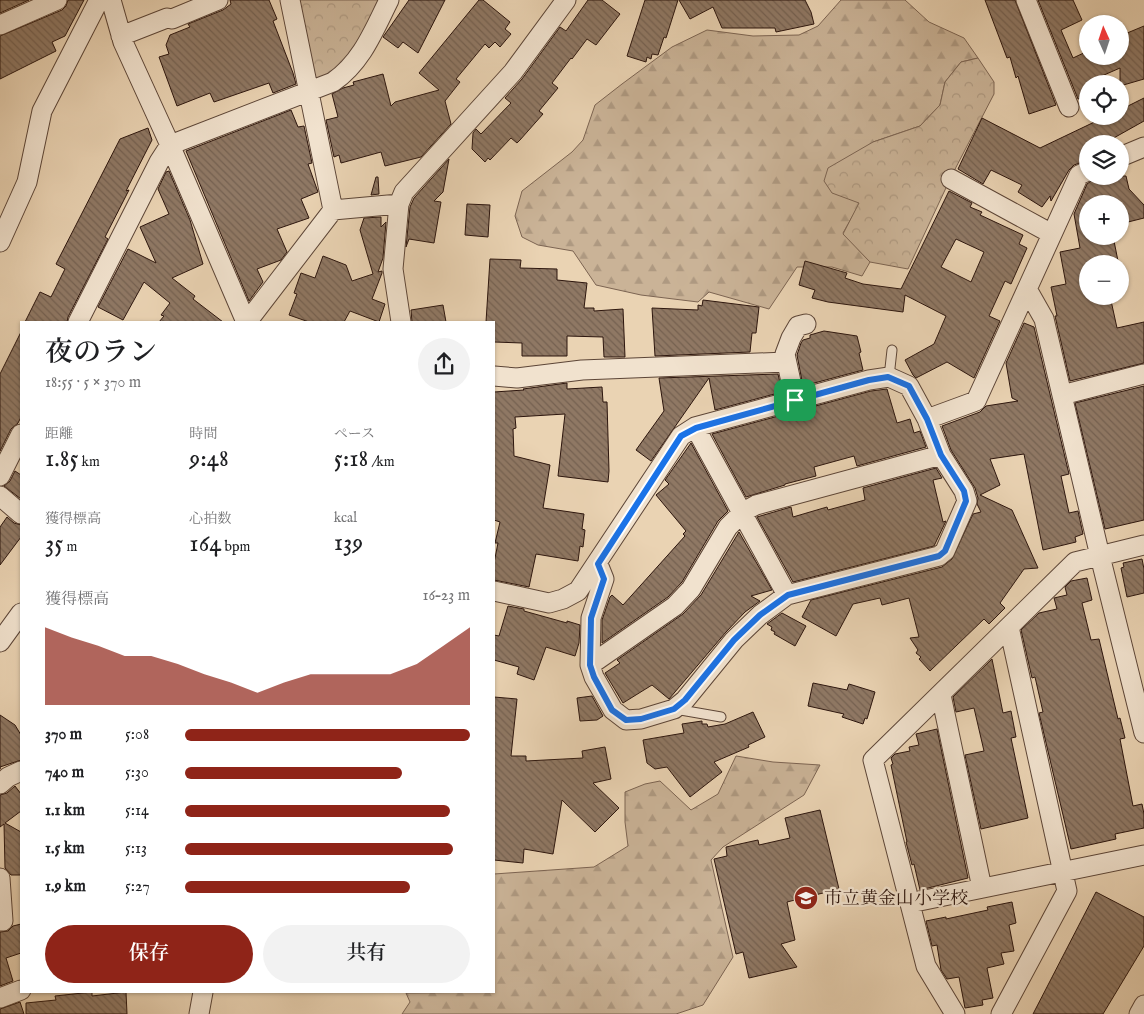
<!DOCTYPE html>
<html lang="ja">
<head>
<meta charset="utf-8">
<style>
	:root { --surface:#fff; --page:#f2f2f2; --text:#202124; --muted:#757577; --accent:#8f2418 }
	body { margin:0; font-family:"IM FELL English","Noto Serif JP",serif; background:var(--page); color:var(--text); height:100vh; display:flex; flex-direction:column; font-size:19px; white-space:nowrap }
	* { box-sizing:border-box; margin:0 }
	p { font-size:16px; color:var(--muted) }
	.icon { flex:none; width:28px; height:28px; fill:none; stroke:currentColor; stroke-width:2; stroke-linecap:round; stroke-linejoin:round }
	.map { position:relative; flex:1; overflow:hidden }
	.drawer { position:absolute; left:20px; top:321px; width:475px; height:672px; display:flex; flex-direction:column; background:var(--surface); border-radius:0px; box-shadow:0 1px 4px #0004 }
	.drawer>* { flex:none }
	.needle { width:32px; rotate:357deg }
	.controls { position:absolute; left:1079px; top:15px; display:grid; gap:10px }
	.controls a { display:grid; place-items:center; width:50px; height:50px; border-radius:50%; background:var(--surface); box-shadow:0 1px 4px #0004; font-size:25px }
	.pin { position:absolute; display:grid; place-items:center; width:42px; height:42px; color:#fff; margin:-21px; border-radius:10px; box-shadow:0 2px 8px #0006 }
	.round { display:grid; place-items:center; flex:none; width:52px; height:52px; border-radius:26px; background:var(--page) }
	.summary { display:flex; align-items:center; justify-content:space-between; height:85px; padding:0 25px }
	h1 { font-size:28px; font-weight:600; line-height:38px }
	.stats { display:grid; grid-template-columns:repeat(3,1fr); gap:8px; height:85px; padding:5px 25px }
	.stats div { display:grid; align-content:center }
	.stats b { font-size:25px; font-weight:600 }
	.stats small { font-size:14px; font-weight:400 }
	.stats p { font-size:14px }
	.chart { height:140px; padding:10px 25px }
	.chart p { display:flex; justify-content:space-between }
	.chart svg { width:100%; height:90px; margin-top:5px; fill:var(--accent); opacity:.7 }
	.primary-button { display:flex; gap:10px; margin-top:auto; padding:10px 25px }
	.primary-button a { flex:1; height:58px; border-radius:30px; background:var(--accent); color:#fff; font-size:20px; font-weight:600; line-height:58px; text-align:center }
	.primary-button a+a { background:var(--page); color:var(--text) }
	ul { padding:0 25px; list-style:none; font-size:16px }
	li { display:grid; grid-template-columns:80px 60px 1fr; align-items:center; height:38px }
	li i { height:12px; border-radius:6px; background:var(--accent) }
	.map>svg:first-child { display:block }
</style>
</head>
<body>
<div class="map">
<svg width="1144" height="1014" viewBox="0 0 1144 1014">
	<defs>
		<pattern id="forest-firs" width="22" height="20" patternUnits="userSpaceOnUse" patternTransform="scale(1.25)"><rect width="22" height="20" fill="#cab397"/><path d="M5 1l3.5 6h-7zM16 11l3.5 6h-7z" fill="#ae9981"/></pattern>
		<pattern id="park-crowns" width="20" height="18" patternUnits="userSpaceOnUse" patternTransform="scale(1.25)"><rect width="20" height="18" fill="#cab397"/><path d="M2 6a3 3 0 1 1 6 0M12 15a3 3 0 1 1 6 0" fill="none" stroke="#ae9981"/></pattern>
		<pattern id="building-back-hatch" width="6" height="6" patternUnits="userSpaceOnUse" patternTransform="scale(1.25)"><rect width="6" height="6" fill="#8f7864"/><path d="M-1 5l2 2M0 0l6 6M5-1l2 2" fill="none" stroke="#756151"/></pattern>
	</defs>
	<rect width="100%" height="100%" fill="#ead3b3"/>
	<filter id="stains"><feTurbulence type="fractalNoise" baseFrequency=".004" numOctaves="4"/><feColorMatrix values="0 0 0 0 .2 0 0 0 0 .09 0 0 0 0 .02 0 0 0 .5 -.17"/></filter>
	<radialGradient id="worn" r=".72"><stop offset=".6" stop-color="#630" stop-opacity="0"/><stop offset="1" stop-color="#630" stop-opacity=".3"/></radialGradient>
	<path fill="url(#forest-firs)" stroke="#7c6452" d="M841 0H905L929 22 964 38 978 58 961 62 945 82 940 105 920 126 873 142 860 203 843 233 870 262 862 276 832 267H797L769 309 709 292 698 302 641 295 596 285 573 251 538 245 522 237 515 216 522 191 572 152 583 140 595 105 622 84 672 47 707 30 753 36 799 35 818 26Z
		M736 756 773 762 820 765 804 795 723 847 711 860 733 957 703 1005 676 1014H402L410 1002 406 993 494 992V874L594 867 628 846 625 822V792L645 784 660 781 691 810 718 794Z"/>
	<path fill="url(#park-crowns)" stroke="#7c6452" d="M297 0H383L355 53 319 81 311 75Z
		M978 58 994 82V94L952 175 908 269 870 262 843 234 859 203 832 193 824 181 828 168 873 142 920 126 940 105 945 82 961 62Z"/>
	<path fill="url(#building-back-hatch)" stroke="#2d160e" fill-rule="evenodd" d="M0 0H29L0 13Z
		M68 0H84L65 36 52 42 56 51 0 79V36L62 10 66 6Z
		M230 0H269L277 19 273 21 293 73 296 84 273 93 269 83 214 102 210 93 177 106 159 57 169 54 166 45 170 35 190 27 188 24 223 10 231 4Z
		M409 0H445L418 53 403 42 398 48 383 37Z
		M479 0H483L510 22 505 29 511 34 500 47 495 42 489 48 485 44 456 79 460 82 445 101 451 124 421 157 385 166 381 152 341 163 339 155 334 157 326 120 338 117 332 94 343 88 354 85 353 82 383 74 391 106 395 102 439 90 419 73Z
		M588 0H602L620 14 596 45 587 39 572 59 571 58 552 83 558 88 539 111 543 114 520 140 517 143 511 138 490 160 488 158 485 162 472 149 473 133 476 129 481 134 511 103 505 98 522 79 560 27 566 31Z
		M645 0H678L666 38 664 37 658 55 652 54 651 59 647 57 646 62 627 56Z
		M679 0H805L811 12 814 24 776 32 775 28H722L713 7 690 19Z
		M985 0H1015L1056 105 1029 114 1018 76 1016 78 1010 57 1007 58Z
		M1038 0H1073L1082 20 1061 30 1073 58 1088 51V56H1120V36L1144 26V79L1120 86V68L1088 82V96L1078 99Z
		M1144 98V121L1103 144H1088V160L1074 165 1069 170 1051 201 1050 196 1042 207 1018 192 1022 185 991 170 983 184 958 169 982 118 1040 148 1107 116H1120V110Z
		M291 110 298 127 304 126 312 163 308 164 318 192 301 199 309 218 277 229 287 252 281 260 257 269 263 282 249 301 186 151Z
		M148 128 152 140 126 191 129 190 105 237 108 239 68 317 67 322H25L40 292 51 297 65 269 56 264 120 139Z
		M449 159 443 192 434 201 441 202 434 243 409 239 406 247 410 207 414 198Z
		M169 171 190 220 203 264 172 278 195 296 193 299 223 322H159L164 316 161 315 170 303 144 282 123 320 98 307 128 249 156 263 140 227 169 214 158 189 166 172Z
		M1098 176H1126L1129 189 1144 205V218L1120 224V204H1088V236H1113L1118 261 1105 264H1088V296H1110L1117 328 1144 322V363L1070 381 1055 316H1057L1051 287 1066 284 1060 252 1080 248 1074 214 1087 184Z
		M376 177H378L379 194 371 195Z
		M949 191 972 203 970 207 982 212 980 215 1023 235 1019 244 1027 248 1011 284 1005 281 989 316 1000 321 974 378 947 362 916 378 913 375 905 360 934 344 946 316 905 295 903 312 828 302 812 298 815 290 799 285 805 261 847 273 845 278 863 284 901 289ZM956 239 984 252 971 282 941 267Z
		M467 204 490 205 488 237 465 235Z
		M381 217V227L386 222 383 258 378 272 382 271V273L372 299 385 304 379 322 350 311 344 322H309L289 315 297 294 294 293 301 273 315 278 323 256 346 265 352 281 373 274 360 230 364 218Z
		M490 259 521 260 520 268 557 269V280L587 283 584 308H594V311L623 309 625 357H604L603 337 567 336V356H522V343L494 342V322H486Z
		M703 300 759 307 756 333H752L750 352 655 356 652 308 698 310V305L702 306Z
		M443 305 446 322H412L411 310Z
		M1024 323 1034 327 1069 474 1061 476 1069 513 1078 511 1083 534 1075 537 1076 542 1043 550 1024 454 990 459 1000 485 980 495 1012 510 1038 568 1024 569 1000 603 1005 608 989 624 984 619 930 671 919 659 921 657 916 653 918 650 910 638 919 637 909 598 882 605 880 598 853 604 836 636 802 617 811 600 942 567 952 559 973 514 981 512 977 504 978 498 975 488 951 450 942 426 980 412 986 406 1018 401 1012 398 1006 363Z
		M824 331 857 336 861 352 859 353 863 370 803 386 797 355 801 343 803 340 810 338V335Z
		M21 332V417L18 423 11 429 0 451V374Z
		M778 374 782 392 715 410 709 378 651 461 636 450 664 411 659 378Z
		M567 383V389L602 387 603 402H607L609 471 608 482 558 476 565 414 515 417 516 428 513 429 514 456 550 465 543 508 584 514 582 529 585 530 583 547 580 546 578 561 536 554 529 587 494 580V563L498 543H495L500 522 494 520V392L524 390 523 389Z
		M1144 386V520L1105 529 1075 403Z
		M887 389 897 423 910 419 914 433 920 431 926 447 857 466 854 456 814 467 816 476 785 484V485L746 497 712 434 871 391Z
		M691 443 728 511 718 521 682 582 668 597 602 643V620L610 597 612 595 623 605 685 536 683 534 686 531 656 495 669 484 665 480Z
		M936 468 942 478 933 480 943 522 946 521 934 546 793 582 757 517 791 507 793 517 827 507 828 510 865 500 863 488Z
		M15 471 21 475V499L4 486 10 481Z
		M7 517 14 523 21 525V537L0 565V527Z
		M739 532 772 590 751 596 760 601 745 612 726 632 669 699 652 685 623 703 605 673 620 663 617 660 683 614 701 595Z
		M1142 559 1144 569V593L1127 597 1121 568 1124 567 1123 563Z
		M1087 578 1092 600 1082 603 1091 640 1099 639 1118 719 1120 718 1125 738 1120 739 1133 806 1142 804 1144 814V828L1115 834 1116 839 1071 849 1039 713 1043 712 1035 677 1032 678 1021 630 1039 613 1057 609 1054 598 1067 595 1065 587 1071 581Z
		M508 606 524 609V611L567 623V621L580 625 579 643 575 656 546 647 534 680 517 674 519 667 494 660V635L499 636Z
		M782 613 806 626 795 646 774 634 775 632 771 630 772 627 767 624Z
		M992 659 1003 713 1011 711 1016 737 1011 738 1028 818 981 829 965 755 984 751 974 708 956 712 953 697Z
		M813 683 847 690 849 684 875 692 867 719 865 718 863 724 842 717 844 714 808 706Z
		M592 696 603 716 597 720 580 721 577 698Z
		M494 697 517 699 511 756H526V761L583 758 582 751 605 747 611 779 593 783 619 808 595 832 562 800 553 854 524 849 523 863 494 860Z
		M753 712 765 737 748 745 749 747 714 762 722 772 690 797 667 767 655 769 647 763 643 740 684 733 682 724 702 721V724H707L708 727 725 724Z
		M0 715 15 725 21 735V760L0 767V769Z
		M937 729 968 878 920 890 914 864 912 865 906 842H907L891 765 893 764 891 758 895 754 910 751 909 747 919 745 916 734Z
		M15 786 21 794V811L5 823 21 832V875H11L5 868 4 824 0 827V795L7 793Z
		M820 810 839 889 787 902 795 940 781 944 797 967 749 978 743 952 736 954 714 859 727 856 726 847 758 840 759 845 790 838 785 818Z
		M1096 892 1144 917V946L1103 1014H1033Z
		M1012 902 1016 923 1009 925 1014 951 1001 953 1004 964 987 968 993 998 982 1000 983 1005 965 1008 959 977 947 979 941 970 937 945 932 946 926 921 946 917V919L988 910 987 907Z
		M21 924V953L6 958 13 981 0 986V932L8 931 13 926Z
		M92 992V996L126 992 127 1014H26V1003L56 1000 55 996Z
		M20 1002 24 1014H0V1009Z"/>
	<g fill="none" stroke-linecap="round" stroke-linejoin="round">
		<g stroke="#5c4537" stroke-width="11">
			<path id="service" d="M889 377 892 350
				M675 709 721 717"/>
		</g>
		<g stroke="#5c4537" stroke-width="21">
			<path id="minor" d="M111 0 123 42 170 145 246 322
				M1026 0 1069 107
				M0 25 57 0
				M121 36 167 18 172 19 218 0
				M1120 157 1144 147
				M951 179 1052 234
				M399 204 393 269 401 322
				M333 210 399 204 404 192 513 72 566 0
				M0 242 27 182 42 111 99 0
				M1027 289 1044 319 1100 556 1144 733
				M78 322 159 162 170 145 333 82C362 62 374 30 389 0
				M247 322 333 210 290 0
				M494 376 517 378 582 370 786 362
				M1062 395 1144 374
				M795 400 785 354 791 338 798 326 806 324
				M927 419 976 401 1079 175 1088 171
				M695 427 787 595
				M0 476 21 434
				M0 496 21 514
				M494 591 549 603 563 599 578 591 681 436 695 427 869 380 889 377 909 386 927 419 941 455 964 491 967 501 945 551 939 556 787 595 760 615 734 640 685 700 674 709 641 719 626 720 613 710 594 677 590 665 591 618 604 579 598 564
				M0 642 21 613
				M590 665 675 606 691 589 728 527 743 512 756 505 941 455
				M941 695 982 888
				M0 784 8 777 21 771
				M0 878 3 921H0
				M910 903 1144 855
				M0 998 21 990
				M199 1014 203 992
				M955 1014 926 966 873 760 1075 562 1144 545
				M1001 1014 1067 891 1009 627
				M1139 1014 1144 1005"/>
		</g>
		<use href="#service" stroke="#f1e2ce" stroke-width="9"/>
		<use href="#minor" stroke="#f1e2ce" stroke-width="19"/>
	</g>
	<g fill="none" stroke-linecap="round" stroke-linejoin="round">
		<g stroke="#fff" stroke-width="10">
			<path id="route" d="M888 377 909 386 927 419 941 455 964 491 966 501 945 551 939 556 788 595 760 615 734 640 685 700 674 709 641 719 626 720 612 710 594 677 590 665 591 618 604 579 598 564 681 436 696 428 869 380Z"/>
		</g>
		<use href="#route" stroke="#1a73e8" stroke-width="6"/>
	</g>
	<defs>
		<g id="school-disc" transform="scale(1.25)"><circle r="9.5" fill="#8f2418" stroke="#f1e2ce"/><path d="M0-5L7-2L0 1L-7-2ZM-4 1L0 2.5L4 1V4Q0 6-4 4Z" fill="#fff"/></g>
	</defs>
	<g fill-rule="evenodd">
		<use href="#school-disc" x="806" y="898"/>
	</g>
	<g text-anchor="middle" stroke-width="4.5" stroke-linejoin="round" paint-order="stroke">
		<g font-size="18" fill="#2d160e" stroke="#f1e2ce" text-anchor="start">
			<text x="824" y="904">市立黄金山小学校</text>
		</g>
	</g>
	<rect width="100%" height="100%" filter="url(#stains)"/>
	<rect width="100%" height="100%" fill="url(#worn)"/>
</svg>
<div class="controls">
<a><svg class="needle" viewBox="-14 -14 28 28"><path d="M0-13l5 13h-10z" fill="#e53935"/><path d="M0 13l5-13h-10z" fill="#757577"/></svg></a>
<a><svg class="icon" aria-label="locate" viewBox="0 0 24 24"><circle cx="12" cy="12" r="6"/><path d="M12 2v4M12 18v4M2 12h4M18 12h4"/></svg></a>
<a><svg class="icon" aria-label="layers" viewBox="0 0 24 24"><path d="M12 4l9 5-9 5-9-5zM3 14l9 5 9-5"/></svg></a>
<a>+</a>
<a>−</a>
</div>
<div class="pin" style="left:795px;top:400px;background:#1e9e55"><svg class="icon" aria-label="arrive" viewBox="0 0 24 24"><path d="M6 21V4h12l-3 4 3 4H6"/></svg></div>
<section class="drawer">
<div class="summary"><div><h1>夜のラン</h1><p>18:55 · 5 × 370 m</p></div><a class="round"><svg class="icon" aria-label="share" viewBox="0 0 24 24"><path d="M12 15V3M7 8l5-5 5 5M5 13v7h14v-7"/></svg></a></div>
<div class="stats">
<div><p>距離</p><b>1.85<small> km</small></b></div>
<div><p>時間</p><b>9:48</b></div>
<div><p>ペース</p><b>5:18<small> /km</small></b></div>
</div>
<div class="stats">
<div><p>獲得標高</p><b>35<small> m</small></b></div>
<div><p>心拍数</p><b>164<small> bpm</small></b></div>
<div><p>kcal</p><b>139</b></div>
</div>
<div class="chart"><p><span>獲得標高</span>16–23 m</p>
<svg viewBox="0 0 160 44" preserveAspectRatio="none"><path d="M0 44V6L10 11L20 15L30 20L40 20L50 24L60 29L70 33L80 38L90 33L100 29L110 29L120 29L130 29L140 24L150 15L160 6V44z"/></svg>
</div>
<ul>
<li><b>370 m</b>5:08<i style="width:100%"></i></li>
<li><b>740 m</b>5:30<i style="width:76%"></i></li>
<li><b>1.1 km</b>5:14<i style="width:93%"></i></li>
<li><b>1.5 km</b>5:13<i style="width:94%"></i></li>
<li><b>1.9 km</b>5:27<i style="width:79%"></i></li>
</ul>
<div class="primary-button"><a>保存</a><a>共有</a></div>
</section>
</div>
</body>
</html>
